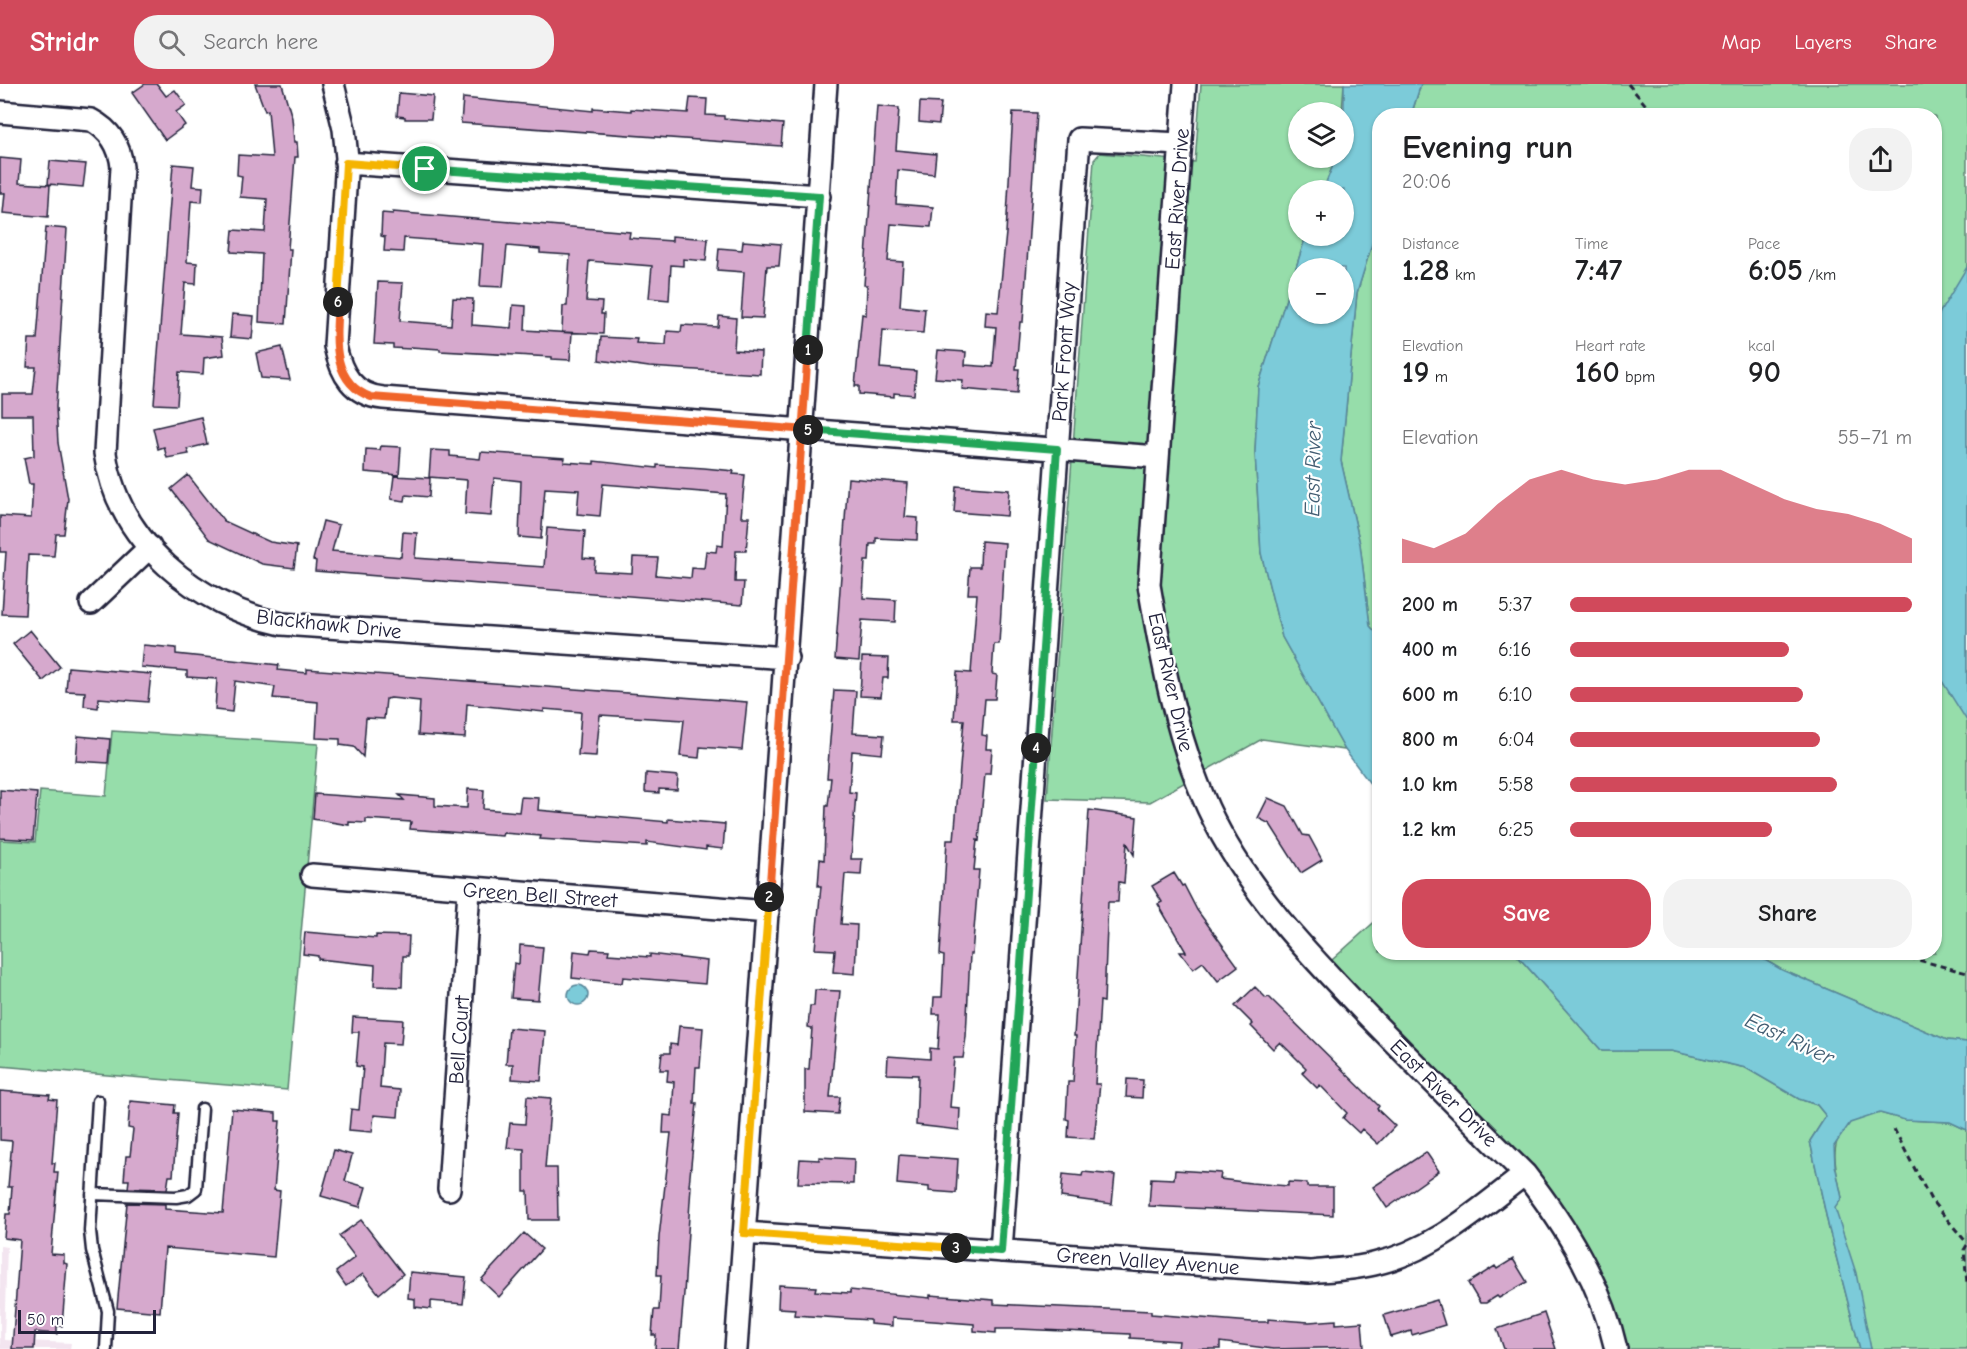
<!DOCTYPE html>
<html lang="en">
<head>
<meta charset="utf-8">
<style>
	:root { --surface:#fff; --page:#f2f2f2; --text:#202124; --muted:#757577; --accent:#d1495b }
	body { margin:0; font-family:"Comic Neue",sans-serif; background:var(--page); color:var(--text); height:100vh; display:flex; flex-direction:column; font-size:22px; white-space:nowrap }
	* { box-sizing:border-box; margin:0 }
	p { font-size:20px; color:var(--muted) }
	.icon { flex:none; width:33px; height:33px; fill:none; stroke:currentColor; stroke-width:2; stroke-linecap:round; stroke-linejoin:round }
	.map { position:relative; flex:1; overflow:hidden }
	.side { position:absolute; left:1372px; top:24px; width:570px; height:852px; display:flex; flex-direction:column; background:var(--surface); border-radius:24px; box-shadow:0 2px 4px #0004 }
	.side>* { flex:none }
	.controls { position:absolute; left:1288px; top:18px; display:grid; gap:12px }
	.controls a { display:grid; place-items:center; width:66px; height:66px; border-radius:50%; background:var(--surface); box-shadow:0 2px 4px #0004; font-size:30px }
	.scale { position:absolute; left:18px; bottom:15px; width:138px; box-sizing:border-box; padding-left:6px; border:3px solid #22223b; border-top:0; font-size:16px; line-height:21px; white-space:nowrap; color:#22223b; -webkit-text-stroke:4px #fff; paint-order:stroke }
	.pin { position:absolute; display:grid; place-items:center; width:51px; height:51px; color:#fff; margin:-26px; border:3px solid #fff; border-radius:50%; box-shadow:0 2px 6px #0007 }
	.km { position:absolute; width:30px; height:30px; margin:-15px; border-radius:50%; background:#222; color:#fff; font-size:16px; line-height:30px; text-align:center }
	.round { display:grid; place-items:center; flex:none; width:63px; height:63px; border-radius:24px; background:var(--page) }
	.head { display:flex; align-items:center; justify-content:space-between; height:102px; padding:0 30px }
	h1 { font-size:33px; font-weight:700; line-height:45px }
	.metrics { display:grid; grid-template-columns:repeat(3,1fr); gap:9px; height:102px; padding:6px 30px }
	.metrics div { display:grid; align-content:center }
	.metrics b { font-size:30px; font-weight:700 }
	.metrics small { font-size:16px; font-weight:400 }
	.metrics p { font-size:16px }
	.chart { height:168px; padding:12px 30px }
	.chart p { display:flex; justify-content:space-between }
	.chart svg { width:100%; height:108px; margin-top:6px; fill:var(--accent); opacity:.7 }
	.cta { display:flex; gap:12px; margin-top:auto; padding:12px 30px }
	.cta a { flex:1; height:69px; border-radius:24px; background:var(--accent); color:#fff; font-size:24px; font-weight:700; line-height:69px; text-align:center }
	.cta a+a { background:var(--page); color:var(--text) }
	ul { padding:0 30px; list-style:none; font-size:20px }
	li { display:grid; grid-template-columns:96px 72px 1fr; align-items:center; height:45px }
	li i { height:15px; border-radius:8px; background:var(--accent) }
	header { display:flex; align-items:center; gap:36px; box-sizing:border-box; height:84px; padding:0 30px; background:var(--accent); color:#fff }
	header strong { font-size:28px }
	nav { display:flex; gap:33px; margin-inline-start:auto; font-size:21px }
	.search { width:420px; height:54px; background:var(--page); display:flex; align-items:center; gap:15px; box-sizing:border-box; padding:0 21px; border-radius:24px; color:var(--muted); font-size:22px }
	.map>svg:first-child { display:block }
</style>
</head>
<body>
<header>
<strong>Stridr</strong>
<div class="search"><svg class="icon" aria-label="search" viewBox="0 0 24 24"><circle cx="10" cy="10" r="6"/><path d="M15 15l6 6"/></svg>Search here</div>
<nav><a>Map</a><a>Layers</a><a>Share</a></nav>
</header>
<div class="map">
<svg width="1967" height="1265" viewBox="0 0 1967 1265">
	<rect width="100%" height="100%" fill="#fff"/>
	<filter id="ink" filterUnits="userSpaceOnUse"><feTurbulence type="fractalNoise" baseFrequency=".0167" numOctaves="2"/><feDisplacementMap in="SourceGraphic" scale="12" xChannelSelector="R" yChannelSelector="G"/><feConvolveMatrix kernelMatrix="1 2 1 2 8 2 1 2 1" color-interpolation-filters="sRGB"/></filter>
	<g filter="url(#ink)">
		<path fill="#f3e5f0" d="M0 1162 7 1163 4 1256 71 1259 70 1265H0Z"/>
		<path fill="#96ddaa" stroke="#5c8072" stroke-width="1.5" d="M1201 0H1344L1342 28H1299V74H1336L1323 106H1299V152H1306L1258 303 1255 368 1261 469 1282 553 1345 666 1262 655 1150 718 1047 715 1094 76 1100 69 1195 78Z
			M1421 0H1967V958L1947 956 1782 886 1753 869 1935 868V32H1411Z
			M1380 134V553L1370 542 1360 460 1341 377 1357 209Z
			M112 647 318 660 287 1006 0 982V756L35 758 40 707 106 712Z
			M1380 833V868L1515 869 1602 967H1671L1746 984 1799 1015 1817 1021 1826 1032 1810 1057 1829 1145 1860 1265H1616L1547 1118 1323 884Z
			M1880 1029 1905 1036 1950 1038 1967 1046V1265H1871L1834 1124 1842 1114C1837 1089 1826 1059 1849 1039 1856 1034 1871 1031 1880 1029Z"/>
		<path fill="#7ccbd9" stroke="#58879a" stroke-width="1.5" fill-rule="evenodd" d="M1344 0H1421L1411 31 1380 32V134L1357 209 1341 377 1360 460 1370 542 1380 553V713L1345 666 1282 553 1261 469 1255 368 1258 303 1306 152H1344V106H1323L1336 74H1344ZM1299 184H1344V230H1299Z
			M1967 183V637L1935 586V241L1940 228Z
			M1515 869H1753L1782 886 1947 956 1967 958V1046L1950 1038 1905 1036 1880 1029 1850 1039 1834 1062 1835 1081 1842 1114 1835 1124 1856 1189 1871 1265H1860L1829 1145 1810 1057 1826 1032 1817 1021 1799 1015 1746 984 1671 967H1602Z
			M568 911a10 10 0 1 1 20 0a10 10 0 1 1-20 0Z"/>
		<path fill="#d6a9cd" stroke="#22223b" stroke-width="1.5" d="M145 0H157L166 12 175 6 186 21 176 28 185 41 165 56 132 9Z
			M255 0H282L292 34 294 58H297L298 73H295L288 165H291L286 240 259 238 262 170 231 168 233 146 265 148 267 115 240 113 242 92 237 91 238 71 272 73 268 26 265 27Z
			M399 9 433 12 431 35H405V33L397 32Z
			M463 14 593 27V24L631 27V25L688 29 690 14 707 15 706 31 724 32V35L783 40 781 62 461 39Z
			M920 18 941 19 939 40 919 38Z
			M877 22 899 24 896 66 936 70 934 90 898 86 896 120 933 123 931 143 891 140 888 177 903 178 900 222 925 225 923 249 883 246 880 284 916 287 914 311 894 309V313L859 310V302H855L862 230 866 231 867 201H864Z
			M1013 28 1037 29 1023 238H1020L1016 285H1019L1017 310 962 305 963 296 935 294 938 266 966 268 965 281 993 283 996 243 985 242 986 227 998 228 1006 149Z
			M0 74 21 76 19 99 50 101 48 133 3 129 5 109H0Z
			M50 77 86 80 83 103 48 100Z
			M173 80 194 82 192 102 203 103 202 118 191 117 187 178 197 179 196 200 185 199 181 250 222 253 224 271 204 274 203 290 179 288 177 321 154 320Z
			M393 128 630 148 629 154 672 157V152L708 155 706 177 683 175V182L671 181 669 216 649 214 652 182 589 177 586 217 602 218 601 230H604L603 250 562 248 563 222H567L570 171 540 169V165L507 162 503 203 480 202 483 160 404 154 403 168 384 167 385 153 381 152 382 129 393 130Z
			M46 143 67 145 56 323 58 359 68 415 64 450H56L54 472 28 471 25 531 2 530 6 468H0V432L31 434 33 400H29L24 374 34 372 33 331H2V310H33L36 283H27L29 255H37Z
			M743 157 781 160 779 182H767L763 234 741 233 744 188 717 186 719 164 742 166Z
			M378 198 403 199 400 237 451 241 453 214 473 215 472 241 511 244 513 221 526 222 525 246 572 249 570 276 552 275V273L440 267V265L411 263 410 265 393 264V261L374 260Z
			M232 230 254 232 252 255 230 253Z
			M719 232 736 234 734 266 761 268 760 290 649 283 599 276 601 253 637 255 636 259 666 261 667 247 681 248 682 241 718 243Z
			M282 263 290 296 261 294 256 269Z
			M201 333 207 360 187 365 189 370 167 374 164 363 158 365 153 344Z
			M381 362 401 363 399 391 365 388 366 365 380 366Z
			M431 366 450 367V372L480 375 481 368 565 374 564 378 594 380V377L657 384V381L704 384 734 387 733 390 745 391 741 433H749L746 467H736L735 498H744L742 521 315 487 316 477 313 476 323 437 339 441 332 467 401 473 403 448 417 449 415 474 544 483 547 444 585 447 583 474 595 475 594 487 632 489 633 473 658 474 656 491 691 494 692 484 704 485 706 467 716 468 717 461 723 462 726 410 603 400 600 432 577 430 579 406 545 404 541 455 519 453 521 397 494 394 491 432 465 430 467 396 429 393Z
			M188 391 224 437 270 458 297 462 294 484 262 480 209 455 171 405Z
			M394 392 430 394 429 413 406 411 405 417 391 415Z
			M848 394 908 399 905 433 918 434 917 456 876 454V460H870L869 477H865L863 514 896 516 895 538 862 536 859 577 835 575Z
			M956 402 1009 406 1007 432 954 428Z
			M981 457 1005 459 999 560H994L992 590 997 591 995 615H985L982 651 987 652 986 665H992L990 690H985L979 757 977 756 974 786H979L972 870H970L966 953 963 974H954L950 1023 960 1024 959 1046 916 1041 918 991 887 990 888 972 930 975V964L938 965 940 930H933L934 913H942L944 872 940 871 947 756H954L964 636H954L957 588 971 589 977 510H968L970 483H980Z
			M30 546 60 583 43 597 13 560Z
			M143 561 176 564V570L279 581 278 586 307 589V585L747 618 742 666 700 663 699 674 680 672 684 636 600 631 596 672 578 671 581 628 544 625V628L467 620 465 654 418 651 420 617 391 614 386 615 384 635 366 634 363 673 354 663 340 661V655L316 654 318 618 273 614 275 603 235 597 232 628 215 626 217 595 187 593V587L141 583Z
			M862 573 889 574 888 594H883L881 613 860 612Z
			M68 583 151 590 148 618 99 614 98 624 84 622 85 608 66 607Z
			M834 606 856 607 853 649 884 651 882 670 852 667 849 708 856 709 851 775H862L861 791 845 790 841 840 857 841 855 890 833 888 835 866 815 865 821 802H818L820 775 824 776 826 722H828L831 694H827Z
			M78 652 110 655 108 679 76 677Z
			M646 689 678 692 677 706 659 705V709L645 708Z
			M468 705 484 706 483 725 519 728 521 713 539 714 538 726 668 738V735L725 740 723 765 706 763V766L647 758V762L540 755 541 752 503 749 502 752 410 745 411 738 366 735V739L349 738V741L313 735 315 710 404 716 399 711 435 714V722L467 724Z
			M0 706 37 709 33 756 0 754Z
			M1268 714 1287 722 1303 751 1309 752 1322 776 1301 789 1270 740 1258 734Z
			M1089 726 1137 733 1134 771 1127 759 1124 799 1119 798 1118 818H1108L1104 918 1100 917 1098 950 1095 1000H1100L1094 1055 1068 1053 1069 1036 1066 1035 1068 998H1073L1076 952H1074Z
			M1174 789 1182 802 1184 801 1197 826 1238 882 1218 897 1203 878 1193 885 1180 868H1186L1158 820 1162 818 1152 802Z
			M305 848 376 854V851L409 852 408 872H403L402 903 374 902 375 881 318 875V872L303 870Z
			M520 861 543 863 538 916 511 914 514 879 519 880Z
			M591 865 609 866 608 870 650 873V870L707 877 705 900 623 893 622 899 572 894 574 867 590 869Z
			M1255 903 1266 914 1269 913 1379 1022 1377 1025 1395 1042 1378 1060 1362 1045 1359 1049 1343 1034 1347 1029 1320 1001 1317 1004 1302 989 1306 984 1280 958 1273 965 1251 942 1253 940 1235 922Z
			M815 906 840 907 830 1013H840L838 1030 805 1028V985H809L812 944 808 943 810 922H814Z
			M353 933 403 936 401 960 383 959 380 1004 400 1006 398 1033 374 1031 372 1048 349 1046 351 1025 359 1026 363 983 356 982 359 948H352Z
			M679 942 703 944 700 983H696L694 1019H697L689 1102H691L684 1209 679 1265H655L656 1251H652L654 1226H659L661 1191H657L659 1153 671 1049H663L664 1031 672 1032 674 998 667 997 668 986H660L662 969H670V960L677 961Z
			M509 944 545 947 541 997 512 995 513 980H506Z
			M1127 995 1143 996 1142 1014 1126 1013Z
			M0 1007 50 1011 49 1015 57 1016 52 1079H55L54 1088H58L51 1170 64 1171V1179L67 1180 62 1242H57V1250L35 1248 34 1265H12L20 1156 4 1154 6 1130H10L12 1103H8L12 1057 0 1056Z
			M527 1012 551 1014 545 1084H557L558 1136H529L528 1107H524V1065L507 1064 510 1039 525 1040Z
			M130 1017 175 1021 174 1029H178L173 1092H169L167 1105 128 1104 129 1096H124L126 1072H130L133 1045 128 1044Z
			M232 1025 276 1029V1037H280L274 1106 280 1107 274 1173 165 1164 160 1228 117 1224 127 1119 165 1120V1125L223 1129Z
			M334 1066 352 1071 345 1097 366 1103 360 1123 321 1112Z
			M1426 1068 1439 1087 1387 1124 1373 1103Z
			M899 1071 958 1075 956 1109 929 1107V1103L897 1100Z
			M819 1073 854 1075 853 1100 798 1099 800 1075 819 1076Z
			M1175 1086 1221 1089 1220 1095 1251 1099 1288 1102V1098L1307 1099V1103H1333V1131L1149 1122 1151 1094 1174 1095Z
			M1083 1088 1115 1091 1112 1120 1061 1113 1063 1090 1082 1092Z
			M361 1136 403 1190 379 1210 363 1190 346 1202 336 1188 355 1173 339 1152Z
			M524 1149 542 1165 499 1213 481 1196Z
			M1513 1175 1527 1198 1499 1214 1497 1212 1486 1219H1480L1468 1199 1495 1182 1497 1185Z
			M410 1188 466 1193 463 1220 431 1217V1225L415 1223V1215L408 1214Z
			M779 1201 816 1203 815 1207 850 1209V1206L930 1214V1211L956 1213 994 1216V1220L1151 1227V1230L1252 1238H1268V1235L1309 1238 1336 1236V1240L1362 1238 1364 1263 1273 1265 1220 1258V1265H1178L1179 1257 1130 1254V1250L1019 1245H996V1249L974 1247V1240L892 1234V1242L870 1240V1236L794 1231 795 1225 778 1224Z
			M1437 1216 1445 1241 1412 1251 1411 1247 1391 1253 1384 1231Z
			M1544 1229 1556 1265H1504L1497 1245Z"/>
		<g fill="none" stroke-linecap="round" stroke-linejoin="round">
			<g stroke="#22223b" stroke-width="15">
				<path id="lane" d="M98 1017 90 1147 92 1166 108 1227 106 1265
					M92 1110 176 1113 188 1111 196 1105 202 1025"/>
			</g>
			<g stroke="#22223b" stroke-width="26">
				<path id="street" d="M333 0 344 45 347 74 335 262C341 290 353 311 383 314L1158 373
					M1185 0 1149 501C1162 577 1176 653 1208 724 1246 806 1309 871 1371 935 1422 987 1473 1039 1525 1090 1566 1143 1601 1199 1616 1265
					M0 28 91 36C110 46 120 62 122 83L105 369C118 459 198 522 282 540L787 574
					M346 79 819 112
					M91 519 150 463
					M312 791 768 828
					M449 1105 469 806
					M744 1149 1309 1188C1331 1186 1353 1185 1374 1180 1433 1167 1478 1126 1525 1090
					M1001 1167 1079 55 1181 60
					M736 1265 826 0"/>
			</g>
			<path stroke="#22223b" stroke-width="3" stroke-dasharray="6 4.5" stroke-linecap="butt" d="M1628 0 1655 32
				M1889 868 1967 889
				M1894 1045 1931 1116 1967 1159
				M1967 1161 1964 1166 1967 1199"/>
			<use href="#lane" stroke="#fff" stroke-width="10"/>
			<use href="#street" stroke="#fff" stroke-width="21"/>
		</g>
	</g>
	<g fill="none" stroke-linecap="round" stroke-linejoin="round" filter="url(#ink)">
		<g stroke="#fff" stroke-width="12">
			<path id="split-1" d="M425 85 819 112 808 266"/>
		</g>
		<g stroke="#fff" stroke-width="12">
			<path id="split-2" d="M769 813 808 266"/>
		</g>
		<g stroke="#fff" stroke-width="12">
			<path id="split-3" d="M769 813 744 1149 956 1164"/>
		</g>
		<g stroke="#fff" stroke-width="12">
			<path id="split-4" d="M956 1164 1001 1167 1036 664"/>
		</g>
		<g stroke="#fff" stroke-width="12">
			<path id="split-5" d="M808 346 1057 365 1036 664"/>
		</g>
		<g stroke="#fff" stroke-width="12">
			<path id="split-6" d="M338 218C336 253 330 298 371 313L808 346"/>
		</g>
		<g stroke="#fff" stroke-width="12">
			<path id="split-7" d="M338 218 346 79 425 85"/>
		</g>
		<use href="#split-1" stroke="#22a559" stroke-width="8"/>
		<use href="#split-2" stroke="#f0652b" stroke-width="8"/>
		<use href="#split-3" stroke="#f5b400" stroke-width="8"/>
		<use href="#split-4" stroke="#22a559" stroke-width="8"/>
		<use href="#split-5" stroke="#22a559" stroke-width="8"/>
		<use href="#split-6" stroke="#f0652b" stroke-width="8"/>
		<use href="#split-7" stroke="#f5b400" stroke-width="8"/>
	</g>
	<g text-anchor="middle" stroke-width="4.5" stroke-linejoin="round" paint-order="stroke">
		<g font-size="21" fill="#22223b" stroke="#fff">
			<text transform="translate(1177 115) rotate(-86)" y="7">East River Drive</text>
			<text transform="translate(1064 268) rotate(-86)" y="7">Park Front Way</text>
			<text transform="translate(329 540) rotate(6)" y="7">Blackhawk Drive</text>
			<text transform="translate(1171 598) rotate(77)" y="7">East River Drive</text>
			<text transform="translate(540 811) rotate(4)" y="7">Green Bell Street</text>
			<text transform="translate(459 956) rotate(-86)" y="7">Bell Court</text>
			<text transform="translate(1444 1009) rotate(45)" y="7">East River Drive</text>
			<text transform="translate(1148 1177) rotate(4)" y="7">Green Valley Avenue</text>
		</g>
		<g font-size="22" font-style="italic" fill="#425d72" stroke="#fff">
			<text transform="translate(1312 385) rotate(-89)" y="8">East River</text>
			<text transform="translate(1790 954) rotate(25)" y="8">East River</text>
		</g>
	</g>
</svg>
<div class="controls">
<a><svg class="icon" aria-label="layers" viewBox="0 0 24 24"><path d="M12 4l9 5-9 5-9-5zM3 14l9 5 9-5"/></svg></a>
<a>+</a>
<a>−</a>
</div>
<div class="scale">50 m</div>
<div class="pin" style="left:425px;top:85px;background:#1e9e55"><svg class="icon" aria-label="arrive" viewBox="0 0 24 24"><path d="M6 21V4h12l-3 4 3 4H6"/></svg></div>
<b class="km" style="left:808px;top:266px">1</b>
<b class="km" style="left:769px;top:813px">2</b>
<b class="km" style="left:956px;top:1164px">3</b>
<b class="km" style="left:1036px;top:664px">4</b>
<b class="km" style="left:808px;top:346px">5</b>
<b class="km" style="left:338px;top:218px">6</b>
<section class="side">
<div class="head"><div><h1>Evening run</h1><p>20:06</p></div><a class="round"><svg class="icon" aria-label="share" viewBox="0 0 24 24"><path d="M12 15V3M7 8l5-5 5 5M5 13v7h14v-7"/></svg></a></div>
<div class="metrics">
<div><p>Distance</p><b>1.28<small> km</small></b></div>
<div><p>Time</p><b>7:47</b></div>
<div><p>Pace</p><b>6:05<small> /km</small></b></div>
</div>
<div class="metrics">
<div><p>Elevation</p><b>19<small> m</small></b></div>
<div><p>Heart rate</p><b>160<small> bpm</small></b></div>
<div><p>kcal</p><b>90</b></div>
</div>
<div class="chart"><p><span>Elevation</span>55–71 m</p>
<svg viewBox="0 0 160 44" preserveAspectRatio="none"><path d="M0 44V34L10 38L20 32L30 20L40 10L50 6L60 10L70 12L80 10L90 6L100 6L110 12L120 18L130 22L140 24L150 28L160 34V44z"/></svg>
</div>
<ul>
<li><b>200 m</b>5:37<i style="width:100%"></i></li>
<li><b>400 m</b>6:16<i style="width:64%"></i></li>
<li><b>600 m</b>6:10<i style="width:68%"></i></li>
<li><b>800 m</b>6:04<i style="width:73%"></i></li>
<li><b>1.0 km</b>5:58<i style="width:78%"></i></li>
<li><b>1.2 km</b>6:25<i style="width:59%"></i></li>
</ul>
<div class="cta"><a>Save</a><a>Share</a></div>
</section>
</div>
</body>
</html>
